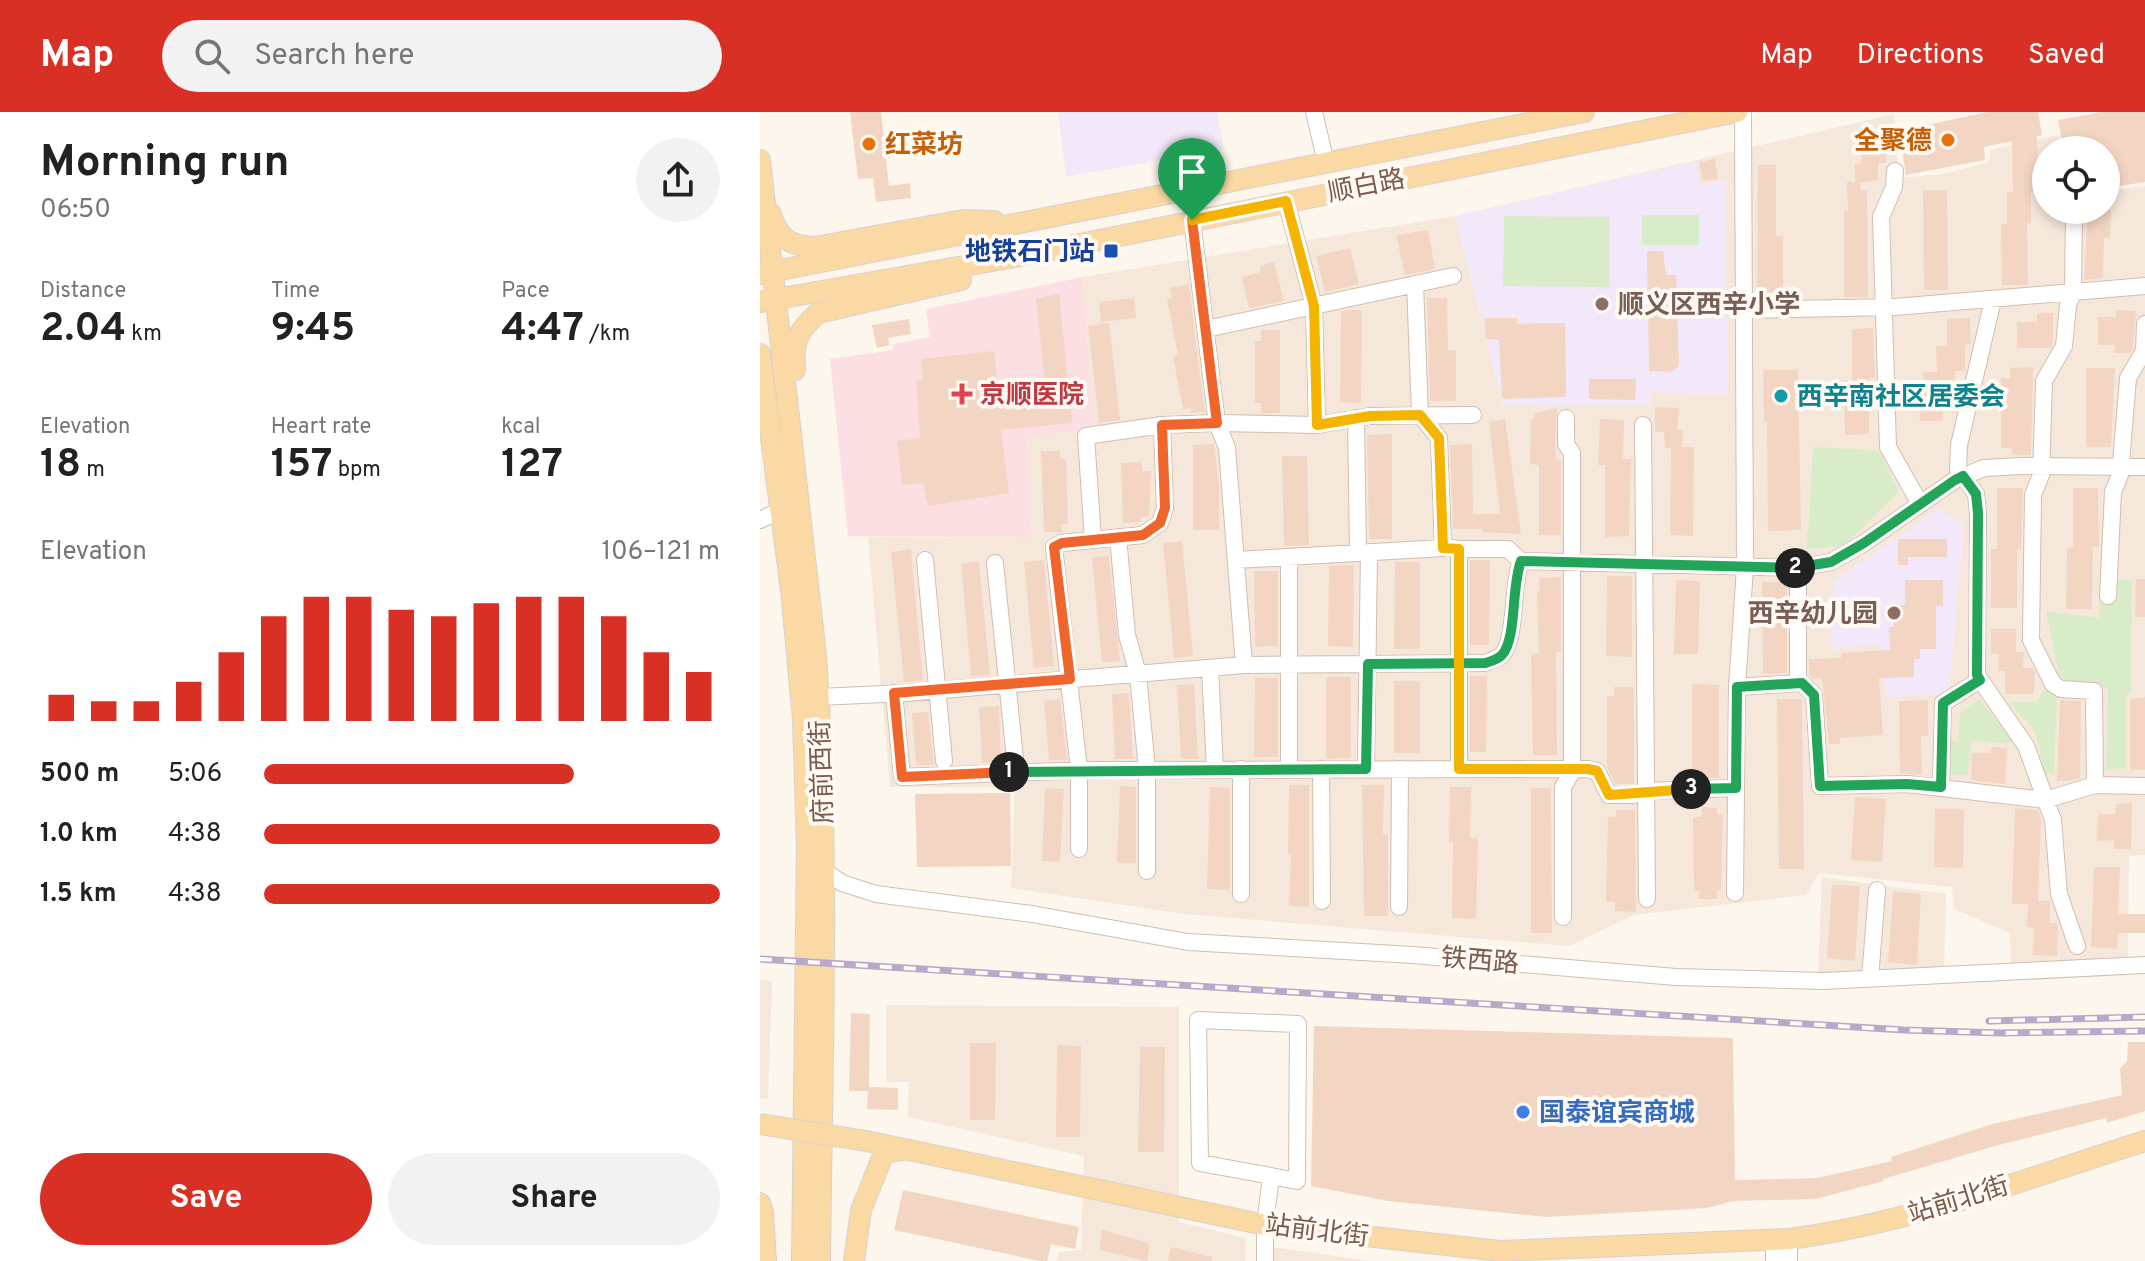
<!DOCTYPE html>
<html lang="en">
<head>
<meta charset="utf-8">
<style>
	:root { --surface:#fff; --page:#f2f2f2; --text:#222; --muted:#767676; --accent:#d93025 }
	body { margin:0; font-family:Overpass,"Noto Sans SC",sans-serif; background:var(--page); color:var(--text); height:100vh; display:flex; flex-direction:column; font-size:30px; white-space:nowrap }
	* { box-sizing:border-box; margin:0 }
	p { font-size:26px; color:var(--muted) }
	.icon { flex:none; width:44px; height:44px; fill:none; stroke:currentColor; stroke-width:2; stroke-linecap:round; stroke-linejoin:round }
	.map { position:relative; flex:1; overflow:hidden }
	.sheet { display:flex; flex-direction:column; background:var(--surface); width:760px }
	.sheet>* { flex:none }
	.fabs { position:absolute; left:1272px; top:24px; display:grid; gap:16px }
	.fabs a { display:grid; place-items:center; width:88px; height:88px; border-radius:50%; background:var(--surface); box-shadow:0 4px 12px #0003; font-size:40px }
	.pin { position:absolute; display:grid; place-items:center; width:68px; height:68px; color:#fff; margin:-82px -34px; border-radius:50% 50% 50% 0; rotate:-45deg; box-shadow:0 0 8px #0007 }
	.pin .icon { rotate:45deg }
	.km { position:absolute; width:40px; height:40px; margin:-20px; border-radius:50%; background:#222; color:#fff; font-size:22px; line-height:40px; text-align:center }
	.round { display:grid; place-items:center; flex:none; width:84px; height:84px; border-radius:42px; background:var(--page) }
	.overview { display:flex; align-items:center; justify-content:space-between; height:136px; padding:0 40px }
	h1 { font-size:44px; font-weight:700; line-height:60px }
	.metrics { display:grid; grid-template-columns:repeat(3,1fr); gap:12px; height:136px; padding:8px 40px }
	.metrics div { display:grid; align-content:center }
	.metrics b { font-size:40px; font-weight:700 }
	.metrics small { font-size:22px; font-weight:400 }
	.metrics p { font-size:22px }
	.chart { height:224px; padding:16px 40px }
	.chart p { display:flex; justify-content:space-between }
	.chart svg { width:100%; height:144px; margin-top:8px; stroke:var(--accent); stroke-width:6 }
	.primary-button { display:flex; gap:16px; margin-top:auto; padding:16px 40px }
	.primary-button a { flex:1; height:92px; border-radius:48px; background:var(--accent); color:#fff; font-size:32px; font-weight:700; line-height:92px; text-align:center }
	.primary-button a+a { background:var(--page); color:var(--text) }
	ul { padding:0 40px; list-style:none; font-size:26px }
	li { display:grid; grid-template-columns:128px 96px 1fr; align-items:center; height:60px }
	li i { height:20px; border-radius:10px; background:var(--accent) }
	header { display:flex; align-items:center; gap:48px; box-sizing:border-box; height:112px; padding:0 40px; background:var(--accent); color:#fff }
	header strong { font-size:38px }
	nav { display:flex; gap:44px; margin-inline-start:auto; font-size:28px }
	.search { width:560px; height:72px; background:var(--page); display:flex; align-items:center; gap:20px; box-sizing:border-box; padding:0 28px; border-radius:44px; color:var(--muted); font-size:30px }
	main { display:flex; flex:1; min-height:0 }
	.map>svg:first-child { display:block }
</style>
</head>
<body>
<header>
<strong>Map</strong>
<div class="search"><svg class="icon" aria-label="search" viewBox="0 0 24 24"><circle cx="10" cy="10" r="6"/><path d="M15 15l6 6"/></svg>Search here</div>
<nav><a>Map</a><a>Directions</a><a>Saved</a></nav>
</header>
<main>
<section class="sheet">
<div class="overview"><div><h1>Morning run</h1><p>06:50</p></div><a class="round"><svg class="icon" aria-label="share" viewBox="0 0 24 24"><path d="M12 15V3M7 8l5-5 5 5M5 13v7h14v-7"/></svg></a></div>
<div class="metrics">
<div><p>Distance</p><b>2.04<small> km</small></b></div>
<div><p>Time</p><b>9:45</b></div>
<div><p>Pace</p><b>4:47<small> /km</small></b></div>
</div>
<div class="metrics">
<div><p>Elevation</p><b>18<small> m</small></b></div>
<div><p>Heart rate</p><b>157<small> bpm</small></b></div>
<div><p>kcal</p><b>127</b></div>
</div>
<div class="chart"><p><span>Elevation</span>106–121 m</p>
<svg viewBox="0 0 160 44" preserveAspectRatio="none"><path d="M5 44V36M15 44V38M25 44V38M35 44V32M45 44V23M55 44V12M65 44V6M75 44V6M85 44V10M95 44V12M105 44V8M115 44V6M125 44V6M135 44V12M145 44V23M155 44V29"/></svg>
</div>
<ul>
<li><b>500 m</b>5:06<i style="width:68%"></i></li>
<li><b>1.0 km</b>4:38<i style="width:100%"></i></li>
<li><b>1.5 km</b>4:38<i style="width:100%"></i></li>
</ul>
<div class="primary-button"><a>Save</a><a>Share</a></div>
</section>
<div class="map">
<svg width="1385" height="1149" viewBox="0 0 1385 1149">
	<rect width="100%" height="100%" fill="#fdf6ec"/>
	<path fill="#f5e8da" d="M1134 2 1139 66 1182 62 1229 50 1230 38 1298 23 1302 38H1286V98H1346V79L1385 74V743L1369 744 1368 848 1251 852 1250 821 1194 797 1192 775 1059 761 1046 783 874 803 809 834 424 802 251 776 255 675H130L108 425 271 426 267 324 334 318 323 165 695 104Z
		M1062 765 1186 782 1184 860 1058 863Z
		M0 868 12 869 8 987 0 986Z
		M126 893 419 895V1110L486 1126 485 1149H296L299 1140 321 1138 324 1044 148 1005 149 970H126Z
		M512 1135 610 1149H512Z"/>
	<path fill="#f3e8fa" d="M298 0H457L464 37 306 65Z
		M936 49 940 73 965 68 968 283 892 280 889 294H743L695 104Z
		M1179 396 1204 414 1189 582 1127 585 1118 532 1071 538 1074 469Z"/>
	<path fill="#fbdfe3" d="M323 165 334 318 267 324 271 426 88 424 70 247 133 238V232L170 225 166 197Z"/>
	<path fill="#d8ecc9" d="M882 103H939V133H882Z
		M744 104 850 105 849 175 743 174Z
		M1053 335 1119 339 1139 380 1084 434 1047 437Z
		M1340 468H1372L1371 581 1366 583V656L1346 657 1348 576C1331 570 1314 574 1299 564L1286 499 1339 506Z
		M1284 578 1297 582 1294 662H1285L1275 619 1249 590H1276Z
		M1219 587 1255 631 1212 629 1207 663 1186 662 1184 629H1198L1200 601Z"/>
	<path fill="#f3d5c3" d="M90 0H121L129 74 150 71 151 86 116 90 113 66 98 67Z
		M1228 0H1278L1282 23 1277 24 1278 80H1271V111H1267L1268 173H1242L1241 112H1247V80H1253L1252 29 1224 35 1225 48 1146 63 1139 19Z
		M1343 0H1385V70L1346 76V38H1304L1298 8Z
		M1101 31H1126V51H1118V68L1100 71 1101 79H1107L1108 185H1084V99H1088L1087 70H1095V52H1102Z
		M955 47 958 67 943 69 939 50Z
		M998 53H1016V124H1023V179H1036V186L997 187Z
		M1163 78H1187L1188 178H1164Z
		M1328 98H1351L1350 126H1344L1343 166 1324 168Z
		M668 118 675 157 645 163 636 123Z
		M590 136 599 172 565 180 556 144Z
		M887 139H903L906 163H916L919 254 912 260 889 259Z
		M514 150 524 189 489 196 482 165 501 160 500 154Z
		M429 172 437 240 445 300 431 301 430 296 423 298 413 244 418 243 407 187 412 186 410 176Z
		M299 181 312 311 241 318 249 381 168 394 163 371 142 373 137 329 160 326 156 269 163 268 161 247 234 239 238 273 260 271 262 291 287 289 276 187Z
		M374 186 376 206 341 210 339 190Z
		M667 186H687L688 238H696V289H670Z
		M588 198H602L601 291 580 290 581 199Z
		M1356 198 1376 199 1373 236 1370 241H1354L1355 233H1338V205H1356Z
		M1277 201H1293V231L1290 236H1257V210H1277Z
		M724 206H757V212L805 211 806 285 742 287 739 228 726 227Z
		M1210 206 1211 232 1205 233V259H1195L1196 284 1182 285 1183 309H1160L1159 285H1164L1163 260H1177L1176 234H1187V207Z
		M149 207 151 222 128 226 130 233 117 236 112 213Z
		M349 211 360 308 339 311 328 214Z
		M1113 216 1115 266H1109V322L1085 323 1084 269H1092V217Z
		M501 218H520V301H501V291H495V229H501Z
		M1273 255 1271 343H1252V336H1241V266H1250V256Z
		M1326 256H1355L1351 335H1326Z
		M1003 258H1038L1041 418 1008 419 1007 310H1004Z
		M829 267H876L875 288 829 287Z
		M895 295 919 296 917 319 923 317 922 335H934L933 424 910 423 911 336H905L904 320H895Z
		M797 296 795 332 796 347 801 348V423H779V353L770 352 771 307H774V301Z
		M745 307 761 422 722 420V417H693L690 333 712 332 713 402H740L729 310Z
		M840 307 864 308 863 347H871L869 424 845 425V353H838Z
		M632 322V427H609L607 323Z
		M454 332 459 372V418H433V333Z
		M281 339H300V347H306L308 412H301L302 420H284Z
		M522 344H547L549 433 524 434Z
		M382 350V359H391L389 405H381V410L363 411 361 351Z
		M1237 376H1263L1261 437H1257V496H1231V437H1237Z
		M1313 376H1338L1339 435H1333L1332 497H1306L1307 437 1313 435Z
		M1138 427H1187V445H1148V453H1138Z
		M422 429 433 544 414 546 403 431Z
		M151 437 163 568 144 570 131 440Z
		M349 444 360 549 342 551 332 445Z
		M284 448 294 554 274 556 264 450Z
		M710 448H730L729 533H710Z
		M219 449 230 563 211 564 201 452Z
		M635 450H660V537H634Z
		M594 453 593 535 568 534 569 454Z
		M494 459H518V534L495 535Z
		M847 464H872V545L846 544Z
		M801 465V540H796L797 643H773L771 542 779 541 777 479H780L779 466Z
		M1376 467H1385V505H1375Z
		M916 468 940 469 938 542H914Z
		M1145 468H1183V494H1176V537H1160V547H1154V565L1119 566 1123 623 1080 626V632H1069L1062 566 1053 567 1049 562V547L1081 546V541L1130 538 1129 515H1134V494L1145 493Z
		M1002 470H1027V561L1003 562Z
		M1231 517H1256V540H1264L1263 556H1273L1275 560 1274 582H1245V559H1238L1239 542H1231Z
		M710 564H727L726 640H710Z
		M566 565H591V646L566 647Z
		M495 566H518V645H494Z
		M634 569H660V641H634Z
		M434 572 438 647H421L417 573Z
		M932 572 959 573V666H932Z
		M854 575H874V671L871 672H856L847 655V584H854Z
		M369 581 373 647H355L352 582Z
		M1385 585V658H1370V587Z
		M300 587 307 648H289L284 589Z
		M1017 587H1042L1044 757H1019Z
		M1168 588V624H1161L1162 663 1140 661 1139 589Z
		M1300 588 1321 589 1320 666 1308 669H1297Z
		M239 594 241 650 222 651 219 595Z
		M168 600 174 653H156L152 601Z
		M1231 635 1247 636 1245 672 1211 668 1212 641H1231Z
		M529 673H549V795L529 794 531 743 528 742Z
		M602 673H624L623 722 628 723V804H604Z
		M360 674 376 675V751H357Z
		M450 675 470 676V778L447 777Z
		M690 675H711L710 726H718L716 807 692 806 693 731 689 730Z
		M285 676 304 677 300 750 282 749Z
		M771 676H791L792 821H771Z
		M250 681 251 754 157 755 155 682Z
		M1095 685 1126 687 1122 750 1091 748Z
		M1372 691 1371 737H1354V728L1337 729 1338 702H1355L1356 692Z
		M942 695 957 696V702H963L961 778 957 779V787H939V779H934L933 705H942Z
		M1255 696 1278 698 1281 707 1278 789H1290V811H1297L1298 814 1297 844 1273 843 1274 816 1267 815 1268 792H1252Z
		M1175 697H1204L1203 756 1174 755Z
		M856 698H875L876 800 855 799V790H846L848 705H856Z
		M1334 755H1360L1358 802H1385V821H1358L1357 837 1331 835Z
		M1072 773 1100 774 1095 849 1067 846Z
		M1133 779 1161 782 1157 853 1128 850Z
		M91 901 110 902 109 975 138 976V998L107 997 108 979H89Z
		M554 914 973 926 975 1068 1057 1066 1132 1049 1131 1045 1229 1013 1362 983 1360 957 1367 949 1368 930H1385V999L1347 1011 1346 1006 1235 1034 1123 1067 1124 1069 1055 1087 973 1089 947 1096 786 1105 628 1089 551 1074Z
		M210 931H236L235 1008H210Z
		M297 933 321 934 320 1025H296Z
		M380 935H405L404 1040H378Z
		M143 1078 319 1115 315 1137 291 1132 287 1149H280L134 1118Z
		M342 1118 390 1131 387 1149 339 1138Z
		M411 1135 452 1145V1149H408Z"/>
	<g fill="none" stroke-linecap="round" stroke-linejoin="round">
		<g stroke="#d1beb0" stroke-width="18">
			<path id="minor" d="M554 0 566 51
				M1135 59 1134 75 1121 105 1128 335 1160 392
				M526 89 554 194 557 313
				M1314 98 1313 181 1308 193 1304 234 1284 269 1281 363 1273 383 1271 528 1293 572 1301 577 1334 579 1335 673
				M1233 188 1199 333 1198 357 1216 382 1218 401 1217 563 1266 634 1293 708 1299 782 1317 834
				M985 198 1135 195 1385 174
				M446 217 693 164
				M596 306 598 441
				M883 313 887 787
				M0 408 19 399
				M358 425 367 523 378 562 387 658V759
				M333 428 326 324 402 313
				M692 436 699 437V657
				M699 437H748L761 449 1038 456 1071 450 1104 431 1195 368 1224 356 1260 354 1385 355
				M165 448 184 649
				M476 448 683 436 679 326 660 303 655 172
				M235 451 255 647
				M1038 456V567L1054 583 1060 674 1147 672 1285 688 1335 673 1385 674
				M1348 484 1353 380 1360 363 1368 266 1384 239 1385 212
				M484 553 725 551C731 549 737 547 742 543 757 525 751 475 761 449
				M450 556 455 657
				M977 575 1042 571
				M134 581 142 665 327 658 828 657 837 659 849 683H873L886 679 976 676
				M59 585 145 581 484 553 467 336 457 311 432 108
				M481 657V782
				M529 657V445
				M561 657 562 789
				M606 657 609 440
				M1181 675 1183 591 1220 568
				M319 737V658L294 435 302 431 383 423 400 411 405 396 402 313 457 311 557 313 610 304 713 303
				M63 758 82 771 116 782 272 802 428 830 653 843 916 865 1063 869 1385 853
				M975 781 977 575 985 455 983 0
				M639 795 640 657
				M803 805V675L812 660V341L806 332V306
				M1110 867 1117 778
				M505 1149V1113L511 1064 537 1069 538 912 438 908 440 1051 511 1064
				M1014 1149V1127
				M1029 1149V1127"/>
		</g>
		<g stroke="#dad1cd" stroke-width="22">
			<path id="major" d="M0 48 56 543C70 744 62 947 60 1149
				M11 102C18 126 30 134 55 135L203 108 234 109
				M0 162 824 0
				M0 190 255 145 977 0
				M0 242 31 478 43 608 47 734 42 1149
				M35 258C33 229 37 220 58 201L201 168
				M106 1029 505 1113 740 1139 1029 1127C1151 1111 1268 1066 1385 1029
				M0 1091 3 1100 6 1149
				M94 1149 101 1098 124 1041 143 1038"/>
		</g>
		<use href="#minor" stroke="#fff" stroke-width="16"/>
		<use href="#major" stroke="#fbd9a5" stroke-width="20"/>
		<g stroke="#b9a8c9" stroke-width="7">
			<path id="rail" d="M0 847 1144 918 1241 921 1385 919
				M1229 909 1385 905"/>
		</g>
		<use href="#rail" stroke="#fffaf3" stroke-width="4" stroke-dasharray="12" stroke-linecap="butt"/>
		<g stroke="#dad1cd" stroke-width="22" stroke-linecap="butt">
			<path id="major-bridge" d="M0 1012 106 1029"/>
		</g>
		<use href="#major-bridge" stroke="#fbd9a5" stroke-width="20"/>
	</g>
	<g fill="none" stroke-linecap="round" stroke-linejoin="round">
		<g stroke="#fff" stroke-width="16">
			<path id="split-1" d="M249 660 142 665 134 581 310 567 294 435 302 431 383 423 400 411 405 396 402 313 457 311 432 108"/>
		</g>
		<g stroke="#fff" stroke-width="16">
			<path id="split-2" d="M249 660 606 657 608 552 725 551C731 549 737 548 742 543 757 526 751 475 761 449L1035 456"/>
		</g>
		<g stroke="#fff" stroke-width="16">
			<path id="split-3" d="M931 677 976 676 977 575 1042 571 1054 583 1060 674 1147 672 1181 675 1183 591 1220 568 1217 563 1218 401 1216 382 1203 364 1195 368 1104 431 1071 450 1035 456"/>
		</g>
		<g stroke="#fff" stroke-width="16">
			<path id="split-4" d="M432 108 526 89 554 194 557 313 610 304 660 303 679 326 683 436 699 437V657H828L837 659 849 683 931 677"/>
		</g>
		<use href="#split-1" stroke="#f0652b" stroke-width="10"/>
		<use href="#split-2" stroke="#22a559" stroke-width="10"/>
		<use href="#split-3" stroke="#22a559" stroke-width="10"/>
		<use href="#split-4" stroke="#f5b400" stroke-width="10"/>
	</g>
	<g fill="#e8710a" stroke="#fffaf3" stroke-width="3">
		<circle cx="1188" cy="28" r="8"/>
		<circle cx="109" cy="32" r="8"/>
	</g>
	<rect fill="#1a4fb4" stroke="#fffaf3" stroke-width="3" x="343" y="131" width="16" height="16" rx="4"/>
	<g fill="#8d6e63" stroke="#fffaf3" stroke-width="3">
		<circle cx="842" cy="192" r="8"/>
		<circle cx="1134" cy="501" r="8"/>
	</g>
	<path fill="#e0444e" stroke="#fffaf3" stroke-width="3" d="M198 270h8v8h8v8h-8v8h-8v-8h-8v-8h8z"/>
	<circle fill="#0f9aa8" stroke="#fffaf3" stroke-width="3" cx="1021" cy="284" r="8"/>
	<circle fill="#3f7fe0" stroke="#fffaf3" stroke-width="3" cx="763" cy="1000" r="8"/>
	<g text-anchor="middle" stroke-width="8" stroke-linejoin="round" paint-order="stroke">
		<g font-size="26" font-weight="bold" fill="#c56008" stroke="#fffaf3" text-anchor="end">
			<text x="1172" y="37">全聚德</text>
			<text x="125" y="41" text-anchor="start">红菜坊</text>
		</g>
		<g font-size="26" fill="#7a5c4d" stroke="#fffaf3">
			<text transform="translate(606 73) rotate(-11)" y="9">顺白路</text>
			<text transform="translate(61 660) rotate(-92)" y="9">府前西街</text>
			<text transform="translate(720 848) rotate(5)" y="9">铁西路</text>
			<text transform="translate(1198 1087) rotate(-17)" y="9">站前北街</text>
			<text transform="translate(557 1118) rotate(7)" y="9">站前北街</text>
		</g>
		<g font-size="26" font-weight="bold" fill="#164399" stroke="#fffaf3" text-anchor="end">
			<text x="335" y="148">地铁石门站</text>
		</g>
		<g font-size="26" font-weight="bold" fill="#785e54" stroke="#fffaf3" text-anchor="start">
			<text x="858" y="201">顺义区西辛小学</text>
			<text x="1118" y="510" text-anchor="end">西辛幼儿园</text>
		</g>
		<g font-size="26" font-weight="bold" fill="#be3a42" stroke="#fffaf3" text-anchor="start">
			<text x="220" y="291">京顺医院</text>
		</g>
		<g font-size="26" font-weight="bold" fill="#0d838f" stroke="#fffaf3" text-anchor="start">
			<text x="1037" y="293">西辛南社区居委会</text>
		</g>
		<g font-size="26" font-weight="bold" fill="#366cbe" stroke="#fffaf3" text-anchor="start">
			<text x="779" y="1009">国泰谊宾商城</text>
		</g>
	</g>
</svg>
<div class="fabs">
<a><svg class="icon" aria-label="locate" viewBox="0 0 24 24"><circle cx="12" cy="12" r="6"/><path d="M12 2v4M12 18v4M2 12h4M18 12h4"/></svg></a>
</div>
<div class="pin" style="left:432px;top:108px;background:#1e9e55"><svg class="icon" aria-label="arrive" viewBox="0 0 24 24"><path d="M6 21V4h12l-3 4 3 4H6"/></svg></div>
<b class="km" style="left:249px;top:660px">1</b>
<b class="km" style="left:1035px;top:456px">2</b>
<b class="km" style="left:931px;top:677px">3</b>
</div>
</main>
</body>
</html>
